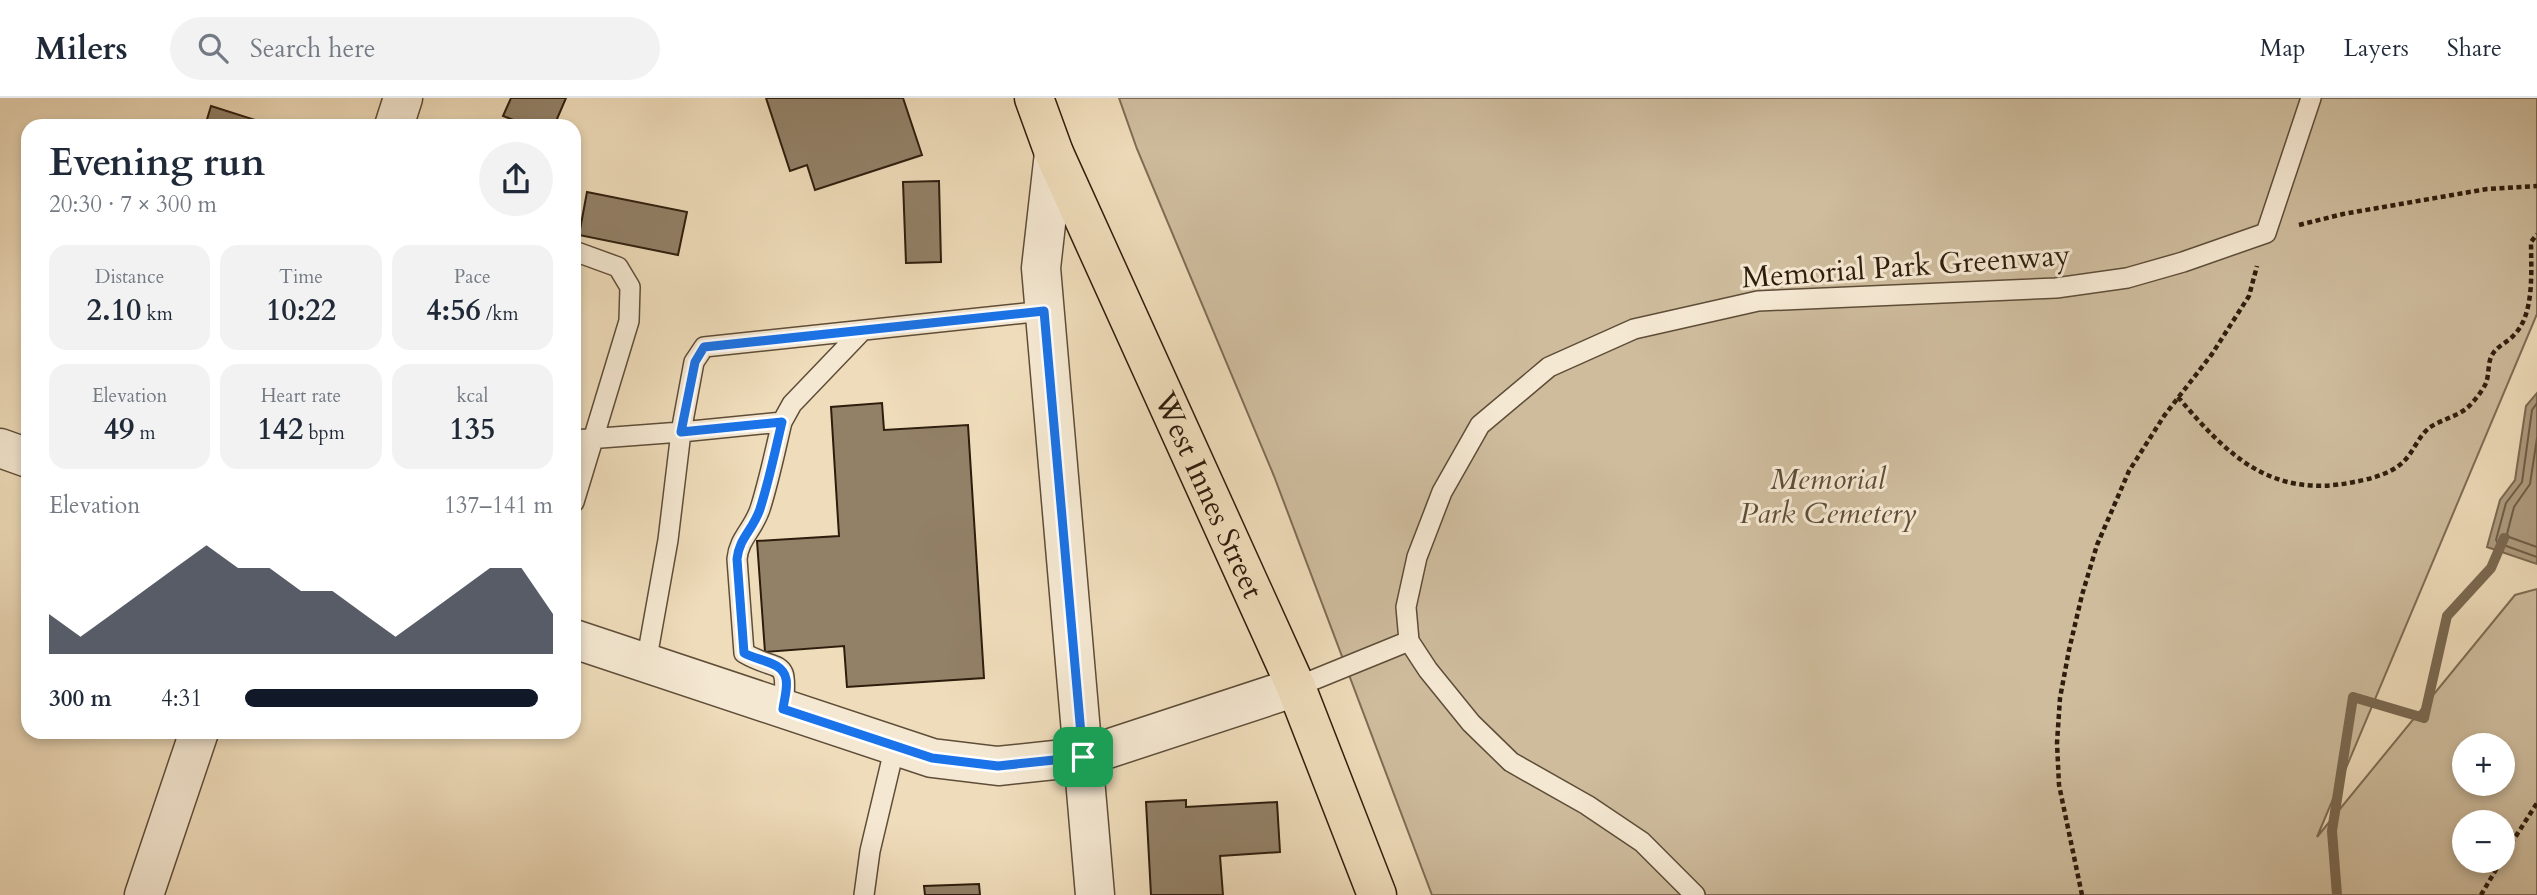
<!DOCTYPE html>
<html lang="en">
<head>
<meta charset="utf-8">
<style>
	:root { --surface:#fff; --page:#f2f2f3; --text:#1f2937; --muted:#747a83; --line:#e0e1e3; --accent:#111827 }
	body { margin:0; font-family:Cardo,serif; background:var(--page); color:var(--text); height:100vh; display:flex; flex-direction:column; font-size:26px; white-space:nowrap }
	* { box-sizing:border-box; margin:0 }
	p { font-size:23px; color:var(--muted) }
	.icon { flex:none; width:38px; height:38px; fill:none; stroke:currentColor; stroke-width:2; stroke-linecap:round; stroke-linejoin:round }
	.map { position:relative; flex:1; overflow:hidden }
	.details { position:absolute; left:21px; top:21px; width:560px; height:620px; display:flex; flex-direction:column; background:var(--surface); border-radius:21px; box-shadow:0 4px 10px #0003 }
	.details>* { flex:none }
	.controls { position:absolute; left:2452px; top:635px; display:grid; gap:14px }
	.controls a { display:grid; place-items:center; width:63px; height:63px; border-radius:50%; background:var(--surface); box-shadow:0 4px 10px #0003; font-size:35px }
	.pin { position:absolute; display:grid; place-items:center; width:60px; height:60px; color:#fff; margin:-30px; border-radius:14px; box-shadow:0 4px 10px #0006 }
	.round { display:grid; place-items:center; flex:none; width:74px; height:74px; border-radius:37px; background:var(--page) }
	.summary { display:flex; align-items:center; justify-content:space-between; height:119px; padding:0 28px }
	h1 { font-size:38px; font-weight:800; line-height:52px }
	.figures { display:grid; grid-template-columns:repeat(3,1fr); gap:10px; height:119px; padding:7px 28px }
	.figures div { display:grid; align-content:center; border-radius:18px; background:var(--page); text-align:center }
	.figures b { font-size:30px; font-weight:800 }
	.figures small { font-size:19px; font-weight:400 }
	.figures p { font-size:19px }
	.chart { height:196px; padding:14px 28px }
	.chart p { display:flex; justify-content:space-between }
	.chart svg { width:100%; height:126px; margin-top:7px; fill:var(--accent); opacity:.7 }
	ul { padding:0 28px; list-style:none; font-size:23px }
	li { display:grid; grid-template-columns:112px 84px 1fr; align-items:center; height:52px }
	li i { height:18px; border-radius:9px; background:var(--accent) }
	header { display:flex; align-items:center; gap:42px; box-sizing:border-box; height:98px; padding:0 35px; background:var(--surface); border-bottom:2px solid var(--line) }
	header strong { font-size:33px }
	nav { display:flex; gap:38px; margin-inline-start:auto; font-size:24px }
	.search { width:490px; height:63px; background:var(--page); display:flex; align-items:center; gap:18px; box-sizing:border-box; padding:0 24px; border-radius:38px; color:var(--muted); font-size:26px }
	.map>svg:first-child { display:block }
</style>
</head>
<body>
<header>
<strong>Milers</strong>
<div class="search"><svg class="icon" aria-label="search" viewBox="0 0 24 24"><circle cx="10" cy="10" r="6"/><path d="M15 15l6 6"/></svg>Search here</div>
<nav><a>Map</a><a>Layers</a><a>Share</a></nav>
</header>
<div class="map">
<svg width="2537" height="797" viewBox="0 0 2537 797">
	<rect width="100%" height="100%" fill="#efdcba"/>
	<filter id="stains"><feTurbulence type="fractalNoise" baseFrequency=".00286" numOctaves="4"/><feColorMatrix values="0 0 0 0 .2 0 0 0 0 .09 0 0 0 0 .02 0 0 0 .5 -.17"/></filter>
	<radialGradient id="worn" r=".72"><stop offset=".6" stop-color="#630" stop-opacity="0"/><stop offset="1" stop-color="#630" stop-opacity=".3"/></radialGradient>
	<path fill="#cebc9d" stroke="#7e6c55" stroke-width="2" fill-rule="evenodd" d="M1119 0H2537V216L2317 739 2515 497 2537 491V797H1432L1274 378 1137 51ZM2464 648H2502V686H2464ZM2464 724H2502V763H2464Z"/>
	<path fill="#ad9b7f" stroke="#7a6951" stroke-width="2" d="M2537 295V466L2487 449 2500 402 2515 382 2526 308Z"/>
	<g fill="none" stroke-linecap="round" stroke-linejoin="round">
		<path stroke="#6e5c46" stroke-width="2" d="M2537 305 2532 312 2522 384 2506 405 2496 442 2498 445 2537 459
			M2537 340 2530 386 2514 409 2507 436 2509 439 2537 449"/>
		<path stroke="#7a6951" stroke-width="10" d="M2337 797 2332 733 2353 599 2424 620 2447 518 2491 470 2504 440"/>
	</g>
	<path fill="#928067" stroke="#2e1d0d" stroke-width="2" d="M511 0H566L554 28H529L503 18Z
		M766 0H903L922 57 815 92 807 67 790 73Z
		M211 8 274 28H205Z
		M939 83 941 164 906 165 903 84Z
		M587 94 687 114 678 157 579 137Z
		M882 305 884 332 968 327 984 580 847 589 844 548 765 554 757 443 839 438 831 309Z
		M1186 702V709L1277 704 1280 754 1220 758 1223 797H1151L1146 704Z
		M979 786 980 797H925L924 788Z"/>
	<g fill="none" stroke-linecap="round" stroke-linejoin="round">
		<g stroke="#5e4d38" stroke-width="22">
			<path id="lane" d="M574 153 618 169 630 189 629 223 574 404
				M861 234 792 306 782 324 681 334 694 264 704 249 1044 213
				M782 324C775 353 769 383 760 411 753 432 739 440 737 461L744 555C780 576 789 556 783 611
				M574 342 681 334 668 442 646 565
				M1296 589 1409 543
				M864 797 870 753 895 648
				M1695 797 1642 744 1587 707 1511 664 1471 625 1428 572 1409 543 1406 509 1417 459 1442 394 1480 327 1549 269 1634 231 1758 203 2056 190 2127 180 2183 164 2266 135 2311 0"/>
		</g>
		<g stroke="#5e4d38" stroke-width="41">
			<path id="street" d="M394 28 403 0
				M1054 55 1041 170 1095 797
				M0 350 28 360
				M574 541 932 660 998 668 1083 659 1296 589
				M144 797 199 634"/>
		</g>
		<g stroke="#2e1d0d" stroke-width="41">
			<g id="primary">
				<path id="s1" d="M1034 0 1054 55 1296 589 1377 797"/>
			</g>
		</g>
		<path stroke="#2e1d0d" stroke-width="4.5" stroke-dasharray="5 3.5" stroke-linecap="butt" d="M2299 127 2343 116 2487 91 2537 88
			M2178 299C2228 358 2271 401 2354 384 2370 381 2391 376 2403 364 2413 355 2418 339 2429 330 2440 322 2456 319 2467 310 2473 305 2483 292 2486 285 2489 277 2488 266 2491 259 2496 248 2507 245 2514 237 2535 216 2531 172 2531 144L2537 136
			M2502 760 2537 705
			M2082 797 2059 687 2057 645 2060 600 2069 552 2082 497 2097 447 2129 373 2164 318 2212 256 2249 198 2257 168
			M2481 797 2501 763"/>
		<use href="#lane" stroke="#f5e8d2" stroke-width="19"/>
		<use href="#street" stroke="#f5e8d2" stroke-width="38"/>
		<use href="#primary" stroke="#efdcba" stroke-width="38"/>
	</g>
	<g fill="none" stroke-linecap="round" stroke-linejoin="round">
		<g stroke="#fff" stroke-width="14">
			<path id="route" d="M1044 213 1083 659 998 668 932 660 783 611C784 602 788 590 786 581 783 563 757 563 744 555L737 461C739 440 753 432 760 411 769 383 775 353 782 324L681 334 695 264 704 249Z"/>
		</g>
		<use href="#route" stroke="#1a73e8" stroke-width="9"/>
	</g>
	<g text-anchor="middle" stroke-width="6" stroke-linejoin="round" paint-order="stroke">
		<g font-size="30" fill="#2e1d0d" stroke="#f5e8d2">
			<text transform="translate(1906 168) rotate(-4)" y="10">Memorial Park Greenway</text>
			<text dy="10" stroke="none"><textPath href="#s1" startOffset="434">West Innes Street</textPath></text>
		</g>
		<g font-size="30" font-style="italic" fill="#5e4d38" stroke="#f5e8d2">
			<text x="1828" y="391">Memorial<tspan x="1828" dy="34">Park Cemetery</tspan></text>
		</g>
	</g>
	<rect width="100%" height="100%" filter="url(#stains)"/>
	<rect width="100%" height="100%" fill="url(#worn)"/>
</svg>
<div class="controls">
<a>+</a>
<a>−</a>
</div>
<div class="pin" style="left:1083px;top:659px;background:#1e9e55"><svg class="icon" aria-label="arrive" viewBox="0 0 24 24"><path d="M6 21V4h12l-3 4 3 4H6"/></svg></div>
<section class="details">
<div class="summary"><div><h1>Evening run</h1><p>20:30 · 7 × 300 m</p></div><a class="round"><svg class="icon" aria-label="share" viewBox="0 0 24 24"><path d="M12 15V3M7 8l5-5 5 5M5 13v7h14v-7"/></svg></a></div>
<div class="figures">
<div><p>Distance</p><b>2.10<small> km</small></b></div>
<div><p>Time</p><b>10:22</b></div>
<div><p>Pace</p><b>4:56<small> /km</small></b></div>
</div>
<div class="figures">
<div><p>Elevation</p><b>49<small> m</small></b></div>
<div><p>Heart rate</p><b>142<small> bpm</small></b></div>
<div><p>kcal</p><b>135</b></div>
</div>
<div class="chart"><p><span>Elevation</span>137–141 m</p>
<svg viewBox="0 0 160 44" preserveAspectRatio="none"><path d="M0 44V30L10 38L20 30L30 22L40 14L50 6L60 14L70 14L80 22L90 22L100 30L110 38L120 30L130 22L140 14L150 14L160 30V44z"/></svg>
</div>
<ul>
<li><b>300 m</b>4:31<i style="width:95%"></i></li>
</ul>
</section>
</div>
</body>
</html>
